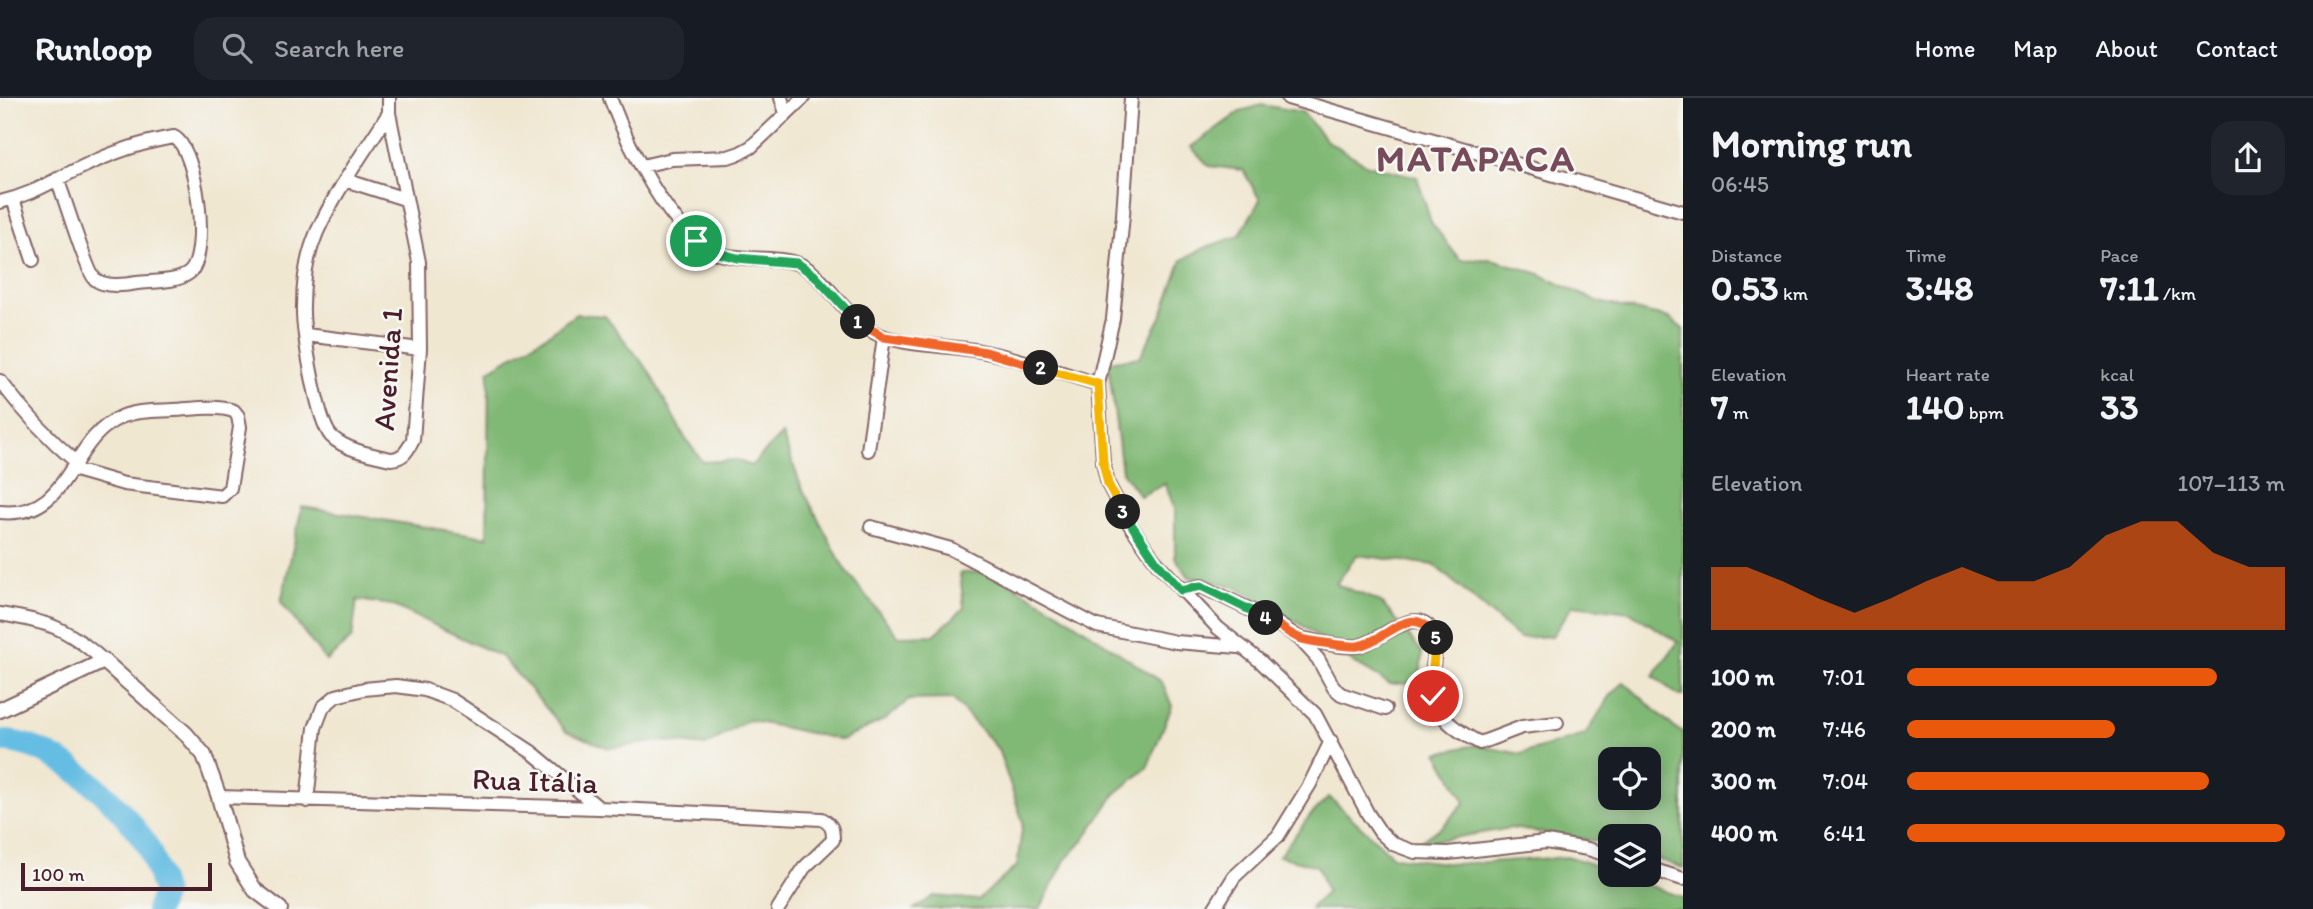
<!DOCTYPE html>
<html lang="en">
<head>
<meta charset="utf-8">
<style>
	:root { --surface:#171b24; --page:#20242c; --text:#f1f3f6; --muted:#9ea1a6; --line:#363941; --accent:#ea580c }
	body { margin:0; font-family:Itim,sans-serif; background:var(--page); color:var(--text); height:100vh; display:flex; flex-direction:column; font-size:26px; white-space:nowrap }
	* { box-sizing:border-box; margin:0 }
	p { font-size:23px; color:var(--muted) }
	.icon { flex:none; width:38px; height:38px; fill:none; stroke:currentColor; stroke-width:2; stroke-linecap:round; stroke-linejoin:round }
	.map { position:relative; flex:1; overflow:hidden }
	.panel { display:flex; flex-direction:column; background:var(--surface); width:630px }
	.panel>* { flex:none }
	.controls { position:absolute; left:1598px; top:649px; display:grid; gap:14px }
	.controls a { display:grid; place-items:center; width:63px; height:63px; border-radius:14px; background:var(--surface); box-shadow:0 4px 18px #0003; font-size:35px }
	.scale { position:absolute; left:21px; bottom:18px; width:191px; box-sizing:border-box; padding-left:7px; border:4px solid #4a1f2b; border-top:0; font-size:19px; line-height:24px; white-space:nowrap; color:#4a1f2b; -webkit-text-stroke:5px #f6f6f2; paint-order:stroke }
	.pin { position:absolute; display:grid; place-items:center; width:60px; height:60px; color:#fff; margin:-30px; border:4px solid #fff; border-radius:50%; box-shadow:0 2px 7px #0007 }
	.km { position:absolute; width:35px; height:35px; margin:-18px; border-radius:50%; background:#222; color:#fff; font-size:19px; line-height:35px; text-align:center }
	.round { display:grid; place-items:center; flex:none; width:74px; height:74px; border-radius:21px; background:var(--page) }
	.summary { display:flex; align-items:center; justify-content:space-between; height:119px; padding:0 28px }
	h1 { font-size:38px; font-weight:700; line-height:52px }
	.metrics { display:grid; grid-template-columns:repeat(3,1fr); gap:10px; height:119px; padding:7px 28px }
	.metrics div { display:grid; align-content:center }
	.metrics b { font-size:35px; font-weight:700 }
	.metrics small { font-size:19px; font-weight:400 }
	.metrics p { font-size:19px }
	.chart { height:196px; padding:14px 28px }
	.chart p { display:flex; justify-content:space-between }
	.chart svg { width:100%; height:126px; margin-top:7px; fill:var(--accent); opacity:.7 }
	ul { padding:0 28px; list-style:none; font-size:23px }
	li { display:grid; grid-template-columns:112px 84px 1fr; align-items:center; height:52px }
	li i { height:18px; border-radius:9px; background:var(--accent) }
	header { display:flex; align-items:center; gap:42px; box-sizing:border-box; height:98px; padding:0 35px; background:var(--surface); border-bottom:2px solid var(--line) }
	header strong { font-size:33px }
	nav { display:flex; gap:38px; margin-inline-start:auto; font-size:24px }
	.search { width:490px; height:63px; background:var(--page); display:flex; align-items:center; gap:18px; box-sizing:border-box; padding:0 24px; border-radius:21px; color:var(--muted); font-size:26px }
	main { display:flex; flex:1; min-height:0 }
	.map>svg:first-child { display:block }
</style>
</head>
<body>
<header>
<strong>Runloop</strong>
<div class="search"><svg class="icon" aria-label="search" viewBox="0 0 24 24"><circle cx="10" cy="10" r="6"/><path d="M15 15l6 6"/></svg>Search here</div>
<nav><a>Home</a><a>Map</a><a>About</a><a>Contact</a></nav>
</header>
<main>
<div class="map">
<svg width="1683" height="811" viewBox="0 0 1683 811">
	<rect width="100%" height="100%" fill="#f6f6f2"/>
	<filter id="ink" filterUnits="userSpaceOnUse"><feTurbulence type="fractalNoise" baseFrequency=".0143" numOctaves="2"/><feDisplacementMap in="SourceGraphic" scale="14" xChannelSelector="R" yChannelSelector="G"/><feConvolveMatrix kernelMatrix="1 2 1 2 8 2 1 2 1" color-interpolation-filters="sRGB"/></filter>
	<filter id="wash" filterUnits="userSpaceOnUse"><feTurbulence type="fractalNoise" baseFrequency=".00686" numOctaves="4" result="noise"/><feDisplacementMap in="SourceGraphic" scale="28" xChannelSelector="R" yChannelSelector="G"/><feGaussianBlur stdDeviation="1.57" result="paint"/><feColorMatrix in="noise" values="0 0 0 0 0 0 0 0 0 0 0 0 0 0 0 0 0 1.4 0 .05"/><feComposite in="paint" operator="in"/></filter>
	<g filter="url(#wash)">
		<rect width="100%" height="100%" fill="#f0e7d1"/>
		<path fill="#80b875" stroke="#656c50" stroke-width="2" fill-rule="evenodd" d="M1262 7 1302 14 1327 43 1368 67 1417 79 1431 124 1460 162 1492 161 1537 175 1595 203 1669 220 1683 231V598H1679L1653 578 1678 544 1630 514 1573 507 1552 538 1519 540 1434 467 1357 457 1336 486 1381 504 1422 554 1420 585 1390 586 1354 565 1299 525 1233 488 1189 479 1175 459V411L1165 386 1140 398 1122 374 1108 264 1140 259 1161 219 1182 162 1204 150 1239 138 1260 102 1243 72 1209 68 1191 49 1241 13Z
			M576 216 605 218 649 273 685 340 703 364 737 362 751 368 782 336 801 388 844 470 898 538 934 537 964 510 960 475 990 474 1054 511 1162 584 1172 608 1147 670 1116 695 1081 745 1065 762 1040 811H914L934 798 978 802 1017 768 1023 724 998 651 953 601 909 602 886 621 842 642 748 622 706 648 662 643 609 650 566 633 502 559 392 507 357 502 352 540 326 563 281 504 302 409 487 439 489 272 549 236Z
			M1624 584 1677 632 1683 634V770L1649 758 1648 738H1610V745L1511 730 1416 746 1443 728 1465 704 1438 655 1475 647 1521 656 1585 637 1611 597ZM1610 662H1648V700H1610Z
			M1329 699 1394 759 1454 766 1571 759 1610 773V777H1621L1683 800V811H1309L1327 794 1317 768 1279 758 1309 719Z"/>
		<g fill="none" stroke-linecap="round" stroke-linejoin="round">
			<path stroke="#66bde3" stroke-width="23" d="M0 643C55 644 115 700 145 744 154 758 158 778 164 794L157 811"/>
		</g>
	</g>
	<g filter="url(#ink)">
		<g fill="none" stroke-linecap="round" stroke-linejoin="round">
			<g stroke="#846565" stroke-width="16">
				<path id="minor" d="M389 0V15L419 164 420 251 413 342C407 353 404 360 391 361 372 357 345 352 331 338 317 322 302 231 303 208 303 183 307 157 317 134 336 92 364 54 389 15
					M610 0C627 45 670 137 717 155 742 164 770 157 796 165 827 175 846 228 885 239 916 249 952 247 985 254 1023 261 1061 275 1098 286
					M781 0 786 15
					M1131 0 1123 117 1113 221 1098 286 1103 364 1108 386 1128 424 1157 465 1218 530 1260 563 1315 616 1368 716 1380 734 1393 746 1415 754 1448 755 1546 744 1588 751 1610 758
					M1288 0 1683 114
					M642 68 672 61 728 59 740 55 751 49 803 0
					M345 82 405 101
					M13 101 33 162
					M0 104C32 97 52 83 80 70 109 56 142 44 174 39 197 51 211 158 189 175 176 185 152 183 137 185 125 187 105 190 95 181 87 175 64 97 57 81
					M306 237 420 251
					M0 283C23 313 47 339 76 364
					M868 352 884 239
					M0 414C71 421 68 342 121 319 138 312 157 313 174 312 194 311 215 307 234 313L238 318 240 329 230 390 222 398 124 386 72 371
					M871 429 951 451 1097 528 1176 544 1239 549
					M1181 492 1201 488 1273 523 1299 540 1318 561 1334 590 1341 596 1385 611
					M0 516C49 524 66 529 104 563
					M1299 540C1317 543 1340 550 1358 548 1379 545 1412 508 1430 530 1438 539 1436 549 1434 560 1427 606 1438 624 1480 645L1522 629 1557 625
					M219 699 599 710 822 721C832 727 833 731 833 742L804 770 778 811
					M307 703 315 630 323 609 336 598 364 591 396 588 425 592 452 602 533 655 599 710
					M1648 770 1683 781
					M1214 811 1234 779 1278 738 1310 686 1331 643"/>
			</g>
			<g stroke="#846565" stroke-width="18">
				<path id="tertiary" d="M0 612 104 563 186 636 204 657 219 699 237 764 255 792 280 811"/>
			</g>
			<use href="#minor" stroke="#fff" stroke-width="12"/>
			<use href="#tertiary" stroke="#fff" stroke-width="14"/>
		</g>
	</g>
	<g fill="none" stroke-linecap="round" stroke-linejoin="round" filter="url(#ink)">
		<g stroke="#fff" stroke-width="14">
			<path id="split-1" d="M696 143 715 154 737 160 797 165 814 177 858 224"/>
		</g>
		<g stroke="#fff" stroke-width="14">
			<path id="split-2" d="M858 224 884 239 986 254 1041 270"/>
		</g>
		<g stroke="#fff" stroke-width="14">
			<path id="split-3" d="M1041 270 1098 286 1103 364 1108 386 1123 414"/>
		</g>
		<g stroke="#fff" stroke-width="14">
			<path id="split-4" d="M1123 414 1157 465 1181 492 1201 488 1266 520"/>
		</g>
		<g stroke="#fff" stroke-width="14">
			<path id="split-5" d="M1266 520C1277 525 1287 535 1299 540 1307 543 1349 549 1358 548 1388 543 1413 500 1436 540"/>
		</g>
		<g stroke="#fff" stroke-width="14">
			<path id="split-6" d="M1433 598 1432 578 1436 540"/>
		</g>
		<use href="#split-1" stroke="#22a559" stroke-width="9"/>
		<use href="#split-2" stroke="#f0652b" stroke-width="9"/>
		<use href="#split-3" stroke="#f5b400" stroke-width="9"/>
		<use href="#split-4" stroke="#22a559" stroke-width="9"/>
		<use href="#split-5" stroke="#f0652b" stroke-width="9"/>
		<use href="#split-6" stroke="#f5b400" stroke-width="9"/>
	</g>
	<g text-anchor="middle" stroke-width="5" stroke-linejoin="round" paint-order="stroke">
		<g font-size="30" fill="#4a1f2b" stroke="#f6f6f2">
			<text transform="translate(388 271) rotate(-86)" y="10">Avenida 1</text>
			<text transform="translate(535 683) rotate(2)" y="10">Rua Itália</text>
		</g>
		<g font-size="37" font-weight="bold" letter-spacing="2" fill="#784b5b" stroke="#f6f6f2">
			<text x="1476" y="73">MATAPACA</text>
		</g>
	</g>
</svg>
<div class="controls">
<a><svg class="icon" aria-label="locate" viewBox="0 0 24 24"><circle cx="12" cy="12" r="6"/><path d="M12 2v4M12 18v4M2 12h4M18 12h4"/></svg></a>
<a><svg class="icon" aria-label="layers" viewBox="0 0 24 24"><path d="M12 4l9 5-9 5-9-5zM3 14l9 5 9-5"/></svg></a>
</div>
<div class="scale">100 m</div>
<div class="pin" style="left:696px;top:143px;background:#1e9e55"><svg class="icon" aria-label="arrive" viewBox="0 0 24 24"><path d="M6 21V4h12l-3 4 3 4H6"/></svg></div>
<div class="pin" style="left:1433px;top:598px;background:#d93025"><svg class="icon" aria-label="check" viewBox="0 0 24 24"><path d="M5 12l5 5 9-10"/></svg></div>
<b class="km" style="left:858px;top:224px">1</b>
<b class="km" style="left:1041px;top:270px">2</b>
<b class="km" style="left:1123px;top:414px">3</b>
<b class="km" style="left:1266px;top:520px">4</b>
<b class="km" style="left:1436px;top:540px">5</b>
</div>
<section class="panel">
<div class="summary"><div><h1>Morning run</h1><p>06:45</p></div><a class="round"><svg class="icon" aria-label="share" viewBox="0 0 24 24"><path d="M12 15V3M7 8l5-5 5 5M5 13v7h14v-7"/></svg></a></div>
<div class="metrics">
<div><p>Distance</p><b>0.53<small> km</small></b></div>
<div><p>Time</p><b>3:48</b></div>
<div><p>Pace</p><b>7:11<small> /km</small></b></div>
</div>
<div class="metrics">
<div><p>Elevation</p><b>7<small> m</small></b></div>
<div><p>Heart rate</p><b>140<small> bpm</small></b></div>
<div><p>kcal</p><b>33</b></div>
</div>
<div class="chart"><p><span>Elevation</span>107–113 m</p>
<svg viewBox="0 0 160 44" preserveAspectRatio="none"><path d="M0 44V22L10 22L20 27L30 33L40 38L50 33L60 27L70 22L80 27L90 27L100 22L110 11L120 6L130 6L140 17L150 22L160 22V44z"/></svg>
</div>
<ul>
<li><b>100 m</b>7:01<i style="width:82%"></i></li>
<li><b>200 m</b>7:46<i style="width:55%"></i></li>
<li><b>300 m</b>7:04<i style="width:80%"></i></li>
<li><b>400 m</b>6:41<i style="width:100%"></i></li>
</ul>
</section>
</main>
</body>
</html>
